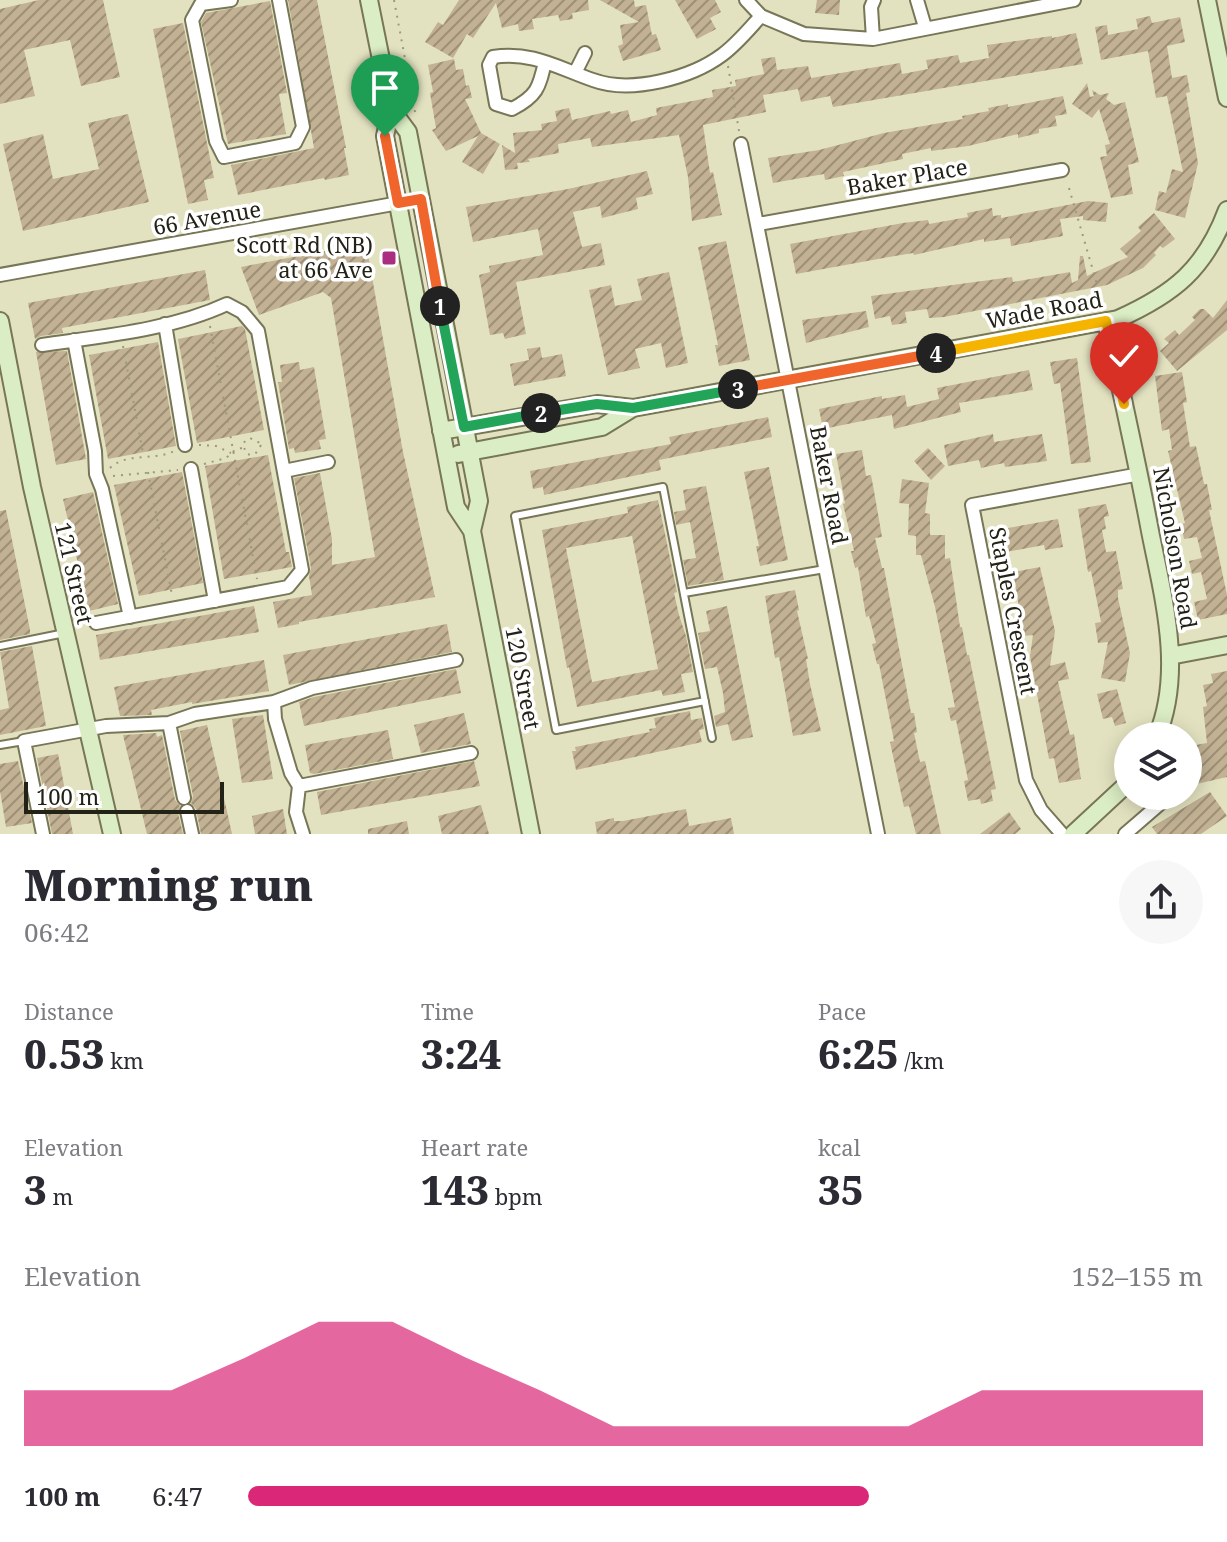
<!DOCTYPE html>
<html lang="en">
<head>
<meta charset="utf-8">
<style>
	:root { --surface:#fff; --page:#f7f7f7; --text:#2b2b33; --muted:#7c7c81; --accent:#db2777 }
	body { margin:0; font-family:"Noto Serif",serif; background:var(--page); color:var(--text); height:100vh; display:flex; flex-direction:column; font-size:30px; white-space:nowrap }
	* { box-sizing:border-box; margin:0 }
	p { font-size:26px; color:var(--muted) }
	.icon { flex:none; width:44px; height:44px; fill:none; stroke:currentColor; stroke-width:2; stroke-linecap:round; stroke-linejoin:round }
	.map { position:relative; height:834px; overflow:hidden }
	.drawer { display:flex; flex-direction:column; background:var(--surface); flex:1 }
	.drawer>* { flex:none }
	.tools { position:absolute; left:1114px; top:722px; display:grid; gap:16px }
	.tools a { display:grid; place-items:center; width:88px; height:88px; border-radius:50%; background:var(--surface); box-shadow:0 4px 20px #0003; font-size:40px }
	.scale { position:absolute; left:24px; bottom:20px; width:200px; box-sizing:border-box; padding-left:8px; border:4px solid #232216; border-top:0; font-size:22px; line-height:28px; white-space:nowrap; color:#232216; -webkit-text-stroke:6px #fff; paint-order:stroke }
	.pin { position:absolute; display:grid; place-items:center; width:68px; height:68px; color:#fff; margin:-82px -34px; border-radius:50% 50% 50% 0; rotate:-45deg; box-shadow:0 0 8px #0007 }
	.pin .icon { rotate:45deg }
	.km { position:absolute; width:40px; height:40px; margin:-20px; border-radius:50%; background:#222; color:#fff; font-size:22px; line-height:40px; text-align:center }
	.round { display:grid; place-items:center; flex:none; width:84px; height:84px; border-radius:42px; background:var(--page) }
	.overview { display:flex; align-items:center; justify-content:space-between; height:136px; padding:0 24px }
	h1 { font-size:44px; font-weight:800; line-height:60px }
	.figures { display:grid; grid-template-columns:repeat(3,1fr); gap:12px; height:136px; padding:8px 24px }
	.figures div { display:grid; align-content:center }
	.figures b { font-size:40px; font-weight:800 }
	.figures small { font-size:22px; font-weight:400 }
	.figures p { font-size:22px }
	.chart { height:224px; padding:16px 24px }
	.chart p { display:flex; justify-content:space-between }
	.chart svg { width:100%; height:144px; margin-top:8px; fill:var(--accent); opacity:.7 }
	ul { padding:0 24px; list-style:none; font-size:26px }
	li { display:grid; grid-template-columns:128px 96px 1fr; align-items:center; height:60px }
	li i { height:20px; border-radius:10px; background:var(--accent) }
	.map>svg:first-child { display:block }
</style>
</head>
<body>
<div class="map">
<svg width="1227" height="834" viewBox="0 0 1227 834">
	<defs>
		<pattern id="building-hatch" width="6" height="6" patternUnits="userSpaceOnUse" patternTransform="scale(2)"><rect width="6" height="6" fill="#c2b193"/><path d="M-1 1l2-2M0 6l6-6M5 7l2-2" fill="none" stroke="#9d9077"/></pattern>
	</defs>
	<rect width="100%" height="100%" fill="#e3e2c0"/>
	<path fill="url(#building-hatch)" fill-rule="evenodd" d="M39 0H103L120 77 81 86 70 40 24 50 35 96 0 104V9Z
		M288 0H317L346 148H344L349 175 325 180 324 178 238 195 231 165 314 148Z
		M459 0H588L589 10 572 13 573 19 560 21 558 15 532 19 534 29 519 31 518 24 502 28 496 3 473 38 467 34 453 58 425 42 438 22 443 25Z
		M600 0H634L635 7 646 5 652 35 656 34 661 50 623 61 618 46 623 44 620 25 639 22Z
		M675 0H715L721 12 710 18 716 29 697 39Z
		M817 0H840L839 15 815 13Z
		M270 1 287 93 279 94 286 134 228 144 201 22 206 13Z
		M1150 16 1152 23 1180 17 1185 42 1167 46 1172 78 1187 75 1190 92 1186 93 1198 163 1185 218 1155 210 1159 191 1166 193 1172 169 1183 172 1167 96 1156 98 1148 51 1101 60 1095 27 1107 25 1108 35 1138 29 1136 19Z
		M183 23 214 178 204 180 208 200 188 204 153 29Z
		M1076 33 1083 64 833 107 830 96 801 102 798 89 763 95 766 112 703 125 710 173 713 172 722 215 692 221 688 177 679 135 592 147 590 138 558 144 559 153 528 159 530 162 517 163 518 169 505 170 502 145 515 153 513 133 542 130 541 124 557 121 555 111 569 108 572 120 610 111 611 114 628 110 631 122 657 115 656 108 713 97 712 90 736 86 735 80 764 74 761 59 775 57 777 70 808 66 811 78 900 63 902 74 928 69 926 60 940 58 958 55 960 63 989 58 987 45 1052 36V38Z
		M454 59 456 70 463 69 466 86 469 85 472 98 465 99 481 133 500 144 483 174 462 162 478 136 446 151 432 130 436 128 430 93 433 92 428 65Z
		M1087 83 1090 97 1094 96 1092 90 1100 95 1109 93 1106 99 1114 105 1125 102 1139 162 1128 165 1133 194 1111 198 1100 157 1107 156 1105 145 1110 144 1099 109 1092 118 1072 104Z
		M1063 96 1067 114 1055 116 1057 126 1039 129V133L1018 138V134L968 146 931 151V148L902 154 903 159 843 172 844 176 825 180 824 174 773 183 768 158 819 150 884 133 963 119 962 116 989 111 988 108 1008 104V107Z
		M128 114 149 202 23 231 3 144 43 134 53 179 99 169 88 123Z
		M647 171 653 194 636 198 638 209 602 218 600 206 573 212 582 247 601 243 605 265 516 282 526 334 505 339 503 333 490 335 479 275 490 272 489 266 543 255 538 229 473 242 466 207 568 189Z
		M1088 201 1108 203 1106 222 1083 220V216L1060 219 1063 236 1011 246 1010 238 984 242V239L914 255 913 253 889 257 796 274 790 244 903 223 928 220 929 224 968 217 967 213 992 208 993 216 1001 215V218Z
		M1154 213 1175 239 1163 248 1160 246 1154 253 1156 255 1143 268 1107 285 944 317 929 318 927 309 905 312 907 323 892 325 890 316 875 319 871 296 1012 277 1013 282 1070 272 1072 283 1078 280 1080 256H1083L1087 276 1128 257 1120 249 1141 231 1138 227Z
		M726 241 750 360 719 366 715 345H718L698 247Z
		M366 243 403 452 435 597 299 622V624L278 628 273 602 312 595 309 576 311 568 294 478 320 473 332 539V565L375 557 331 298 323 292 259 315 241 267Z
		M205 270 210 300 62 328 63 333 41 336 35 339 28 303Z
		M669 272 688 363 666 368 661 343 635 349 640 368 608 375 589 290 611 285 615 306 642 300 637 279Z
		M1227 300V330L1177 371 1160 351 1169 343 1164 339 1175 330 1179 335 1195 320 1192 317 1200 309H1204L1213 318Z
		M866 311 869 327 806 343 802 320Z
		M242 326 245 329 264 430 197 443 178 339Z
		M158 342 176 446 108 459 89 355Z
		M540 347 542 358 562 354 566 376 514 386 510 364 529 360 527 349Z
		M67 351 86 459 56 465 36 352Z
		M1077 358 1091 462 1071 464 1060 383 1054 384 1050 362Z
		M299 362 300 370 314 367 326 439 319 440 321 449 295 453 294 448 289 449 278 382H282L280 365Z
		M1029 370 1033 390 959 403 961 412 894 429 892 415 823 429 819 409 882 396V399L905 395 907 407 939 399 937 388Z
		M1182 372 1187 402 1183 403 1190 447 1196 446 1204 484H1207L1212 510H1209L1227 595V614L1198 620 1194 602 1207 599 1201 572 1192 574 1189 561 1202 558 1197 537 1184 539 1181 524 1185 523 1168 451 1172 450 1169 429 1162 431 1155 376Z
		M768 417 772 437 659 460 661 470 544 495 543 487 533 489 530 471 671 444 669 437Z
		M993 434 994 442 1042 434 1047 461 1005 467 1004 463 981 468 979 460 948 466 944 445Z
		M928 448 945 466 931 480 914 461Z
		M862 450 866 476 871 475 874 491 882 537 875 538 882 568H884L911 713H914L917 732 914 733 920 762 925 761 941 834H916L909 806 904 807 890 742 894 741 879 664H877L872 644 876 643 869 616 866 617 858 567 855 568 851 551H854L843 504 845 503 836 454Z
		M268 455 286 552H289L292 567 224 579 205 466Z
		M769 467 788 560 760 566 756 546H759L744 472Z
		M182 472 203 583 139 596 114 485Z
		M902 479 929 483 925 513 930 514V535H945V559L950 558 960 627H962L967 655H969L996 789 991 790 993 801 981 804 980 799 968 801 964 781 968 780 956 720 951 721 948 708 955 707 935 607 921 555H916V536L908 535 909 504 899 503Z
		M706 486 724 580 688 586 683 560 696 558 690 522 676 525 674 512 686 510 683 490Z
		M93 492 118 604 89 611 63 499Z
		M658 500 677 592 674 593 679 615 686 636 693 672 681 674 685 692 663 696 661 690 577 707 569 667 567 668 542 530 628 513 627 507ZM632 536 658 669 592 682 566 548Z
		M1106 504 1109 516 1104 517 1106 529 1102 530 1106 552 1116 551 1123 589 1118 590V598L1130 653 1125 682 1101 678 1108 642 1098 643 1095 623 1101 622 1091 571 1088 572 1078 509Z
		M6 510 30 630V634L0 640V511Z
		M1058 519 1063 547 1045 550 1044 545 1001 553 997 530Z
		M1040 567 1055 631 1050 666 1065 662 1069 679 1058 681 1070 735 1074 734 1081 779 1059 783 1054 758 1049 759 1030 656 1033 635 1024 636 1013 572Z
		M795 590 799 610 797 611 808 659H806L810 684 821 731 793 736 779 657 775 658 765 596Z
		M254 606 259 632 100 660 96 635Z
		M727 606 753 737 732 741 728 724 716 727 714 716 725 712 723 693 717 667 705 669 698 633 710 631 706 611Z
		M447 624 452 652 289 685 283 655Z
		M32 646 46 726 0 735V710L9 708 0 652Z
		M264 660 269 691 192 704V702L151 710 152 715 120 716 114 687Z
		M456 669 461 693 304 726 299 702 314 697Z
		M1227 671V777L1188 786V771L1195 769 1190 746 1207 743 1203 707 1207 706 1203 685 1213 683 1211 674Z
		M1117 689 1126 723 1115 726 1112 717 1103 719 1097 694Z
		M690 711 691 720 702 718 704 729 699 730 702 742 576 770 572 751H576L575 747 650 732 649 729 656 728 654 718Z
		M464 713 471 744 421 753 414 725Z
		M263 715 273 779 242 783 232 719Z
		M207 725 226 807 232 834H201L196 809 191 803 193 796 180 731Z
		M388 730 393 759 314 774 310 773 305 745Z
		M156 733 157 737 162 735 175 800 180 806 178 813 183 834H147L123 735Z
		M58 754 61 769 73 834H52L37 758Z
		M18 761 32 823 6 827 0 791V764Z
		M474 761 480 786 321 815 317 792Z
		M1210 792 1227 816 1201 834H1157L1152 827Z
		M481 805 489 834H442L438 816Z
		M283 809 287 834H255L252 816Z
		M686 809 689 826 731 818 734 834H597L595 822 614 818V821H623Z
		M1009 812 1021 829 1015 834H980Z
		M407 821 409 834H368V829Z"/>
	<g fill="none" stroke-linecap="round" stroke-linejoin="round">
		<g stroke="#777657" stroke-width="10">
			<path id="lane" d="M684 593 825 569
				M0 646 65 633
				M705 701 556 730 515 516 663 487 712 738
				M0 745 24 741"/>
		</g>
		<g stroke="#777657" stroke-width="16">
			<path id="street" d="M231 0 201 4 192 20 216 141 224 157 295 143 303 127 279 0
				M746 0 761 16 804 34 873 39 1074 0
				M917 0 925 27
				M873 39 871 7 874 0
				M545 62C539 88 537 96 512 109L496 104 489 65 493 57C532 51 558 68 593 80 631 94 691 78 722 55 737 44 749 29 761 16
				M575 73 585 53
				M741 144 878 834
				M758 224 1062 170
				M0 275 421 199
				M165 324 185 445
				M74 340 95 451 96 474 102 489 130 617
				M42 345C103 336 171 330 227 304L242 312 258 331 302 570 288 587 96 623
				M191 469 215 601
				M284 471 328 462
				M274 702 275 719 291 773 299 786 296 812 303 834
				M169 723 184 798
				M299 786 471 753
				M187 811 192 834
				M43 834 24 741 106 726 169 723 195 714 274 702 312 688 456 660
				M1062 834 1041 810 1026 780 972 505 1140 474
				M1125 834 1169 796"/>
		</g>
		<g stroke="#777657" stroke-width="20">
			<path id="secondary" d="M369 0 391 109 385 136 456 507 472 531 531 834
				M1207 0 1227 98
				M391 109 408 132 479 501 472 531
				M0 321 32 487 112 834
				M1106 321C1121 391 1137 461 1150 531 1163 597 1184 671 1157 736
				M441 431 597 404 633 408 1118 319C1174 294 1205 269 1227 210
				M458 454 602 427 633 408
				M1170 656 1227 645
				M1073 834 1128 783"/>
		</g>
		<path stroke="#9a997f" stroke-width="2" stroke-dasharray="2 6" stroke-linecap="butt" d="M394 0 416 117
			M728 66 739 131
			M1069 188 1103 305
			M210 326 257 579
			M123 346 143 453
			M199 445 216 446 231 453
			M261 445C257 453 255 456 246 454L243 443 250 438 264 445
			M204 464 226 458 235 450 242 448
			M110 468C126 452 156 461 174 451
			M148 472 172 595
			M113 476 178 470"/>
		<use href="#lane" stroke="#fff" stroke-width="6"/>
		<use href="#street" stroke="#fff" stroke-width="12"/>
		<use href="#secondary" stroke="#dbedc4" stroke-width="16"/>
	</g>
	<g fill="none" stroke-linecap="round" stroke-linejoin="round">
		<g stroke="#fff" stroke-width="16">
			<path id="split-1" d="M385 136 398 203 421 199 440 306"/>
		</g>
		<g stroke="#fff" stroke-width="16">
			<path id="split-2" d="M440 306 464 427 541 413"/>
		</g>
		<g stroke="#fff" stroke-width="16">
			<path id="split-3" d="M541 413 597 404 633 408 738 389"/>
		</g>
		<g stroke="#fff" stroke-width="16">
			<path id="split-4" d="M738 389 936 353"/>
		</g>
		<g stroke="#fff" stroke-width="16">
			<path id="split-5" d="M936 353 1106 321 1112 348"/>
		</g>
		<g stroke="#fff" stroke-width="16">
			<path id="split-6" d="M1112 348 1124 404"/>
		</g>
		<use href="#split-1" stroke="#f0652b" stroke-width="10"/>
		<use href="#split-2" stroke="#22a559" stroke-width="10"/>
		<use href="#split-3" stroke="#22a559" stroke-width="10"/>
		<use href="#split-4" stroke="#f0652b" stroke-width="10"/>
		<use href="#split-5" stroke="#f5b400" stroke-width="10"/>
		<use href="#split-6" stroke="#f5b400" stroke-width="10"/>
	</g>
	<rect fill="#aa2d7f" stroke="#fff" stroke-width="3" x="381" y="250" width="16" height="16" rx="4"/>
	<g text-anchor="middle" stroke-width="7" stroke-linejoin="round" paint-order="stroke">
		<g font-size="22" fill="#232216" stroke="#fff">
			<text transform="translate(907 177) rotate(-10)" y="8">Baker Place</text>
			<text transform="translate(207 218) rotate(-10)" y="8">66 Avenue</text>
			<text transform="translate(1044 310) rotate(-11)" y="8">Wade Road</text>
			<text transform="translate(829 485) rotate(79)" y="8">Baker Road</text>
			<text transform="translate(1175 548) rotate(80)" y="8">Nicholson Road</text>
			<text transform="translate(74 573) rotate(77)" y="8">121 Street</text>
			<text transform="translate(1013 611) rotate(79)" y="8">Staples Crescent</text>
			<text transform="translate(523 678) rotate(79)" y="8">120 Street</text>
		</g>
		<g font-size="22" fill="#232216" stroke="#fff" text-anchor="end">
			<text x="373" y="253">Scott Rd (NB)<tspan x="373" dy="25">at 66 Ave</tspan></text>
		</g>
	</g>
</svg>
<div class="tools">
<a><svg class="icon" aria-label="layers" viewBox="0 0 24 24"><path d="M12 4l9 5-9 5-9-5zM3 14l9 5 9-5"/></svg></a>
</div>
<div class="scale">100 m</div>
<div class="pin" style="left:385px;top:136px;background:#1e9e55"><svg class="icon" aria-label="arrive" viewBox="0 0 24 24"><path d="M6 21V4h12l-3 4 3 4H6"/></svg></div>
<div class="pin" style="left:1124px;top:404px;background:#d93025"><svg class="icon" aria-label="check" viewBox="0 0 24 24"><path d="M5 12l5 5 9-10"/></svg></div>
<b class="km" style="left:440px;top:306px">1</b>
<b class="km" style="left:541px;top:413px">2</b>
<b class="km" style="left:738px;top:389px">3</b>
<b class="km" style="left:936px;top:353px">4</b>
</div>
<section class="drawer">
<div class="overview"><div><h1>Morning run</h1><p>06:42</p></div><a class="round"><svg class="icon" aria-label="share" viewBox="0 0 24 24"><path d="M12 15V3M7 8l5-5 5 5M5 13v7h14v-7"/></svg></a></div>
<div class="figures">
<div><p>Distance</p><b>0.53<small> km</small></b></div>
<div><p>Time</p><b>3:24</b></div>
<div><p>Pace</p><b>6:25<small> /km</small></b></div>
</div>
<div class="figures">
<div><p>Elevation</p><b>3<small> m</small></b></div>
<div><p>Heart rate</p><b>143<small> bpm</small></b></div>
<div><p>kcal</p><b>35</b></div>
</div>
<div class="chart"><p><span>Elevation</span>152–155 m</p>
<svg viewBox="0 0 160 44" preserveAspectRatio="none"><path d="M0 44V27L10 27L20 27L30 17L40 6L50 6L60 17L70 27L80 38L90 38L100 38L110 38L120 38L130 27L140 27L150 27L160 27V44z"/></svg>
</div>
<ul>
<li><b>100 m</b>6:47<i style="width:65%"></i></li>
</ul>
</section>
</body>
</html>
